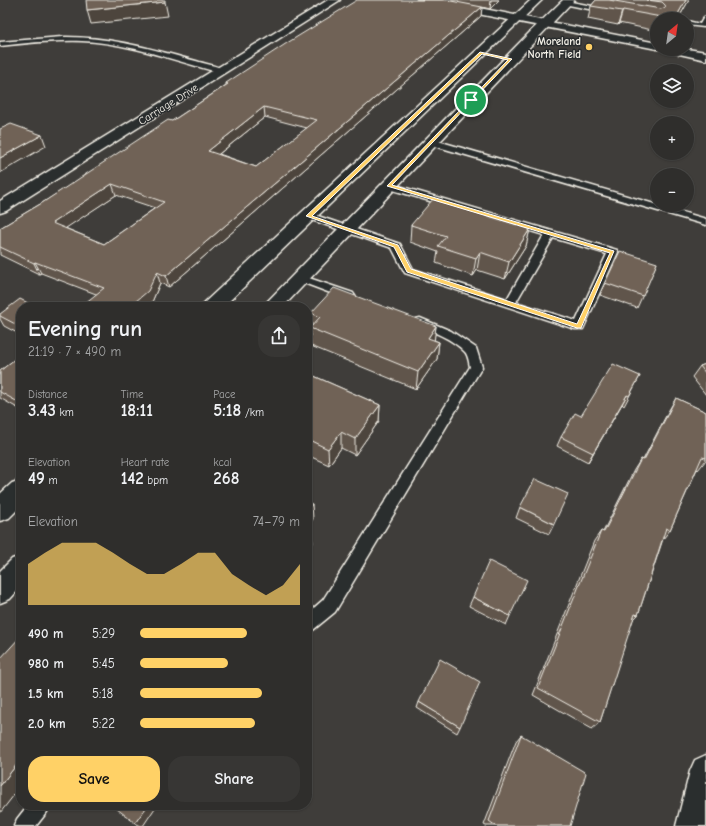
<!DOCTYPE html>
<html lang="en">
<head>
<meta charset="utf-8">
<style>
	:root { --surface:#2f2e2c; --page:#373634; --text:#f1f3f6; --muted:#a7a8a9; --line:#4a4a48; --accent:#ffd166 }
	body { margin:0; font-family:"Comic Neue",sans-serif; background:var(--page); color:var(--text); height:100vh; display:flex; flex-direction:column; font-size:15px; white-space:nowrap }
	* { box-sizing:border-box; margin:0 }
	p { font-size:13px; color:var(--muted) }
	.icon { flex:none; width:22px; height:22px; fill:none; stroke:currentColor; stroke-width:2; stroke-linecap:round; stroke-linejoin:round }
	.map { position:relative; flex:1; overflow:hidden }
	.sheet { position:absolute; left:16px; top:302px; width:296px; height:508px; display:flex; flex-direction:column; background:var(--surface); border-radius:16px; box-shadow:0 1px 3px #0004,0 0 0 1px var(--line) }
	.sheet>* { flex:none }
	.needle { width:26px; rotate:29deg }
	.tools { position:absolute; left:650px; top:12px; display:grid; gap:8px }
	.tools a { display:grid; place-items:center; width:44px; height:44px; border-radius:50%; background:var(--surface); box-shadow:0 1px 3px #0004,0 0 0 1px var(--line); font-size:20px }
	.pin { position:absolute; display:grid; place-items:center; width:34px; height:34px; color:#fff; margin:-17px; border:2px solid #fff; border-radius:50%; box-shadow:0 1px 4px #0007 }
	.round { display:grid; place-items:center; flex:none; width:42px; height:42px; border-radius:16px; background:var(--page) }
	.head { display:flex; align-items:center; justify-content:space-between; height:68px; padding:0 12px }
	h1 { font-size:22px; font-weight:700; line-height:30px }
	.metrics { display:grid; grid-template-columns:repeat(3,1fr); gap:6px; height:68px; padding:4px 12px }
	.metrics div { display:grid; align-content:center }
	.metrics b { font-size:17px; font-weight:700 }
	.metrics small { font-size:11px; font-weight:400 }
	.metrics p { font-size:11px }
	.chart { height:112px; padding:8px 12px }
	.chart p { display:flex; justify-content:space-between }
	.chart svg { width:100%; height:72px; margin-top:4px; fill:var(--accent); opacity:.7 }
	.button { display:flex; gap:8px; margin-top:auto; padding:8px 12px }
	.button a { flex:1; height:46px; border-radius:16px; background:var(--accent); color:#111; font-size:16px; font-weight:700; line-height:46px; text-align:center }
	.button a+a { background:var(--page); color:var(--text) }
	ul { padding:0 12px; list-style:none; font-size:13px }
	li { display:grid; grid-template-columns:64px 48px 1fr; align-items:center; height:30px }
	li i { height:10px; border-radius:5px; background:var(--accent) }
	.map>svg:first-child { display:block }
</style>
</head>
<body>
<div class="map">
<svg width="706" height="826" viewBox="0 0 706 826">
	<rect width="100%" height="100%" fill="#3f3d3a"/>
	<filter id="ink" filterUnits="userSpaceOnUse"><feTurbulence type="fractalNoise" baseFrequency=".025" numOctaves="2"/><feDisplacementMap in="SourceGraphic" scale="8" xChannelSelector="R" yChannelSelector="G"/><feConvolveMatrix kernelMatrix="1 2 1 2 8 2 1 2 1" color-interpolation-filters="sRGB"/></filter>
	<g filter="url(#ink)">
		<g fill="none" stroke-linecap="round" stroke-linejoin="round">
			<g stroke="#f4f1e8" stroke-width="3">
				<path id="lane" d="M566 1 608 9 611 11 608 13 564 4V2Z
					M706 16V25L704 27 687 25V21L700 24 704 17Z
					M62 37C108 36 152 49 196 61 204 64 218 65 225 71L221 73C175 61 130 43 82 41 55 40 27 43 0 46V42Z
					M431 139 706 219V225L428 144 427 142Z
					M389 183 617 250 618 252 583 329H575L405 273 392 248 306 218 304 216 309 213 312 214 400 244 413 269 507 299 544 235 386 188 384 186 386 184ZM553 238 607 254 576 321 516 302Z
					M300 275 353 293 355 296 353 299 349 300 296 280 295 278 296 276Z
					M420 318 451 331 476 348 482 367 335 612 313 630 307 632V614L323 600 470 367C469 362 468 355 465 352 453 339 432 331 416 325L414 322 416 319Z
					M28 805H50L47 812 36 826H14L17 819Z"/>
			</g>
			<g stroke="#f4f1e8" stroke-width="3">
				<path id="street" d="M328 0H340L6 211 0 213V201Z
					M417 0H438L657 43V49H659H657L422 3Z
					M664 49H687L706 52V60L666 51Z
					M706 755V826H676L690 771 695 760Z"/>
			</g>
			<g stroke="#f4f1e8" stroke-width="3">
				<path id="secondary" d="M531 0H542L223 307H202L205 302Z
					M563 0H574L283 307H262L532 30Z
					M21 480V506L9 518 0 521V494L12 483Z
					M21 556V587L10 599 0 603V571L12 559Z"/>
			</g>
			<use href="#lane" fill="#2a2d2e" fill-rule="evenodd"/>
			<use href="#street" fill="#2a2d2e" fill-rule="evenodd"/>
			<use href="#secondary" fill="#2a2d2e" fill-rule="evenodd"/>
		</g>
		<path fill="#60544b" stroke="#f4f1e8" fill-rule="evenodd" d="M446 0H499L490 9 482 7 481 16 169 287 160 283 152 302 96 294 41 273 39 274 0 255V228L42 203 172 121 226 85V83ZM265 117 307 128 256 167 219 154ZM116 195 155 208 104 244 65 228Z
			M596 0H689L678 19H657V31L619 23 618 25 588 19 591 6Z
			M411 225 530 229 526 246 505 279 477 270 473 276 436 263 438 252 410 242Z
			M657 263 637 308 600 295 605 283Z
			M21 307V335L4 326 0 319V314Z
			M311 313 436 326 434 340 439 342 437 359 416 389 311 346 310 328 312 326Z
			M21 354V410L0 398V371Z
			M706 364V395L692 377 700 366Z
			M307 373 380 405 379 421 355 455 341 448 329 465 307 455Z
			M640 376 624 406 622 404 588 462 557 446 561 437 581 416Z
			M676 398 706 412V460L698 470 697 469 670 530 663 539 638 615 632 621 600 722 592 729 533 695 594 541 601 531 603 532 634 470 641 459 643 460 669 410Z
			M520 507 554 524 549 534 516 518Z
			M473 597 510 616 506 625 469 606Z
			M419 702 460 727 457 733 417 708Z
			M521 735 570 826H486L484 825 516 741Z"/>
		<path fill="#4e453d" stroke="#f4f1e8" d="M491 0H499L490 9Z
			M686 0H689L678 19H675Z
			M165 2 168 16 91 24 87 10Z
			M482 7 481 16 169 287 166 276Z
			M623 10 619 23 618 25 622 11Z
			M264 107 265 117 210 161 208 151Z
			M42 135 46 146 0 173V158Z
			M112 184 116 195 57 234 52 223Z
			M530 229 526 246 505 279 509 262Z
			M480 252 477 270 473 276 476 258Z
			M35 262 41 273 39 274 34 263Z
			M157 272 160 283 152 302 146 307H129Z
			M436 326 434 343 428 338Z
			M439 342 437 359 416 389 418 372Z
			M627 395 622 404 588 462 593 453Z
			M21 399V407L18 402Z
			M380 405 379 421 355 455V439Z
			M341 432V448L329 465 328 449Z
			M312 504 313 519 307 528V511Z
			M311 528 313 543 307 552V535Z
			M21 759V786L0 813V786Z
			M148 805H157L143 826H141L135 823Z"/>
		<path fill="#706257" stroke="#f4f1e8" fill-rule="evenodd" d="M86 0H165V2L87 10Z
			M357 0H446L482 7 166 276 157 272 148 291 129 307H80L104 288 35 262 34 263 0 247V228L42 203 168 120 172 121 228 84 226 83 287 43ZM264 107 317 120 256 167 208 151ZM112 184 164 202 104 244 52 223Z
			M596 0H609L661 9 666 7 665 5 662 2 647 0H686L675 19H672L623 10 622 11 591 6Z
			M11 124 42 135 0 158V129Z
			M433 199 530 229 509 262 480 252 476 258 438 246 446 236 411 225Z
			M620 251 657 263 643 296 605 283Z
			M334 288 436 326 428 338 439 342 418 372 310 328 320 317 311 313Z
			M20 299 36 307H21V327L0 316V314Z
			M21 354V399L18 402 0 392V371Z
			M613 364 640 376 629 396 627 395 593 453 561 437 575 413 581 416Z
			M706 364V374L700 366Z
			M307 373 380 405 355 439 341 432 328 449 307 439Z
			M676 398 706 412V458L702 457 670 530 666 528 638 615 635 614 600 722 538 688 601 531 604 532 641 459 644 460Z
			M535 479 568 494 554 524 520 507Z
			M307 502 312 504 307 511Z
			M307 526 311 528 307 535Z
			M489 561 527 580 510 616 473 597Z
			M21 636V759L0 786V659Z
			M440 659 480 682 460 727 419 702Z
			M521 735 586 773 570 826H496L489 821Z
			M112 805H148L135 823Z"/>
	</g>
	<path fill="#ffd166" stroke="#fff" fill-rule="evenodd" d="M480 52 512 59 392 185 614 251 581 328H577L407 272 394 247 306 216ZM482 54 508 60 387 186 610 253 577 324 411 269 398 245 312 216Z"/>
	<circle fill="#ffd166" stroke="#2a2d2e" stroke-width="1.5" cx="589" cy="47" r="4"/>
	<g text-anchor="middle" stroke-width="3" stroke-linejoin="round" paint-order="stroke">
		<g font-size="11" font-weight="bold" fill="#f4f1e8" stroke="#2a2d2e" text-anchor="end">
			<text x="581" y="45">Moreland<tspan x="581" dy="13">North Field</tspan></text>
		</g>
		<g font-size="11" fill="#f4f1e8" stroke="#2a2d2e">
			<text transform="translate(168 104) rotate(-32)" y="4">Carriage Drive</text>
		</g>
	</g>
</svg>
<div class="tools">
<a><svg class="needle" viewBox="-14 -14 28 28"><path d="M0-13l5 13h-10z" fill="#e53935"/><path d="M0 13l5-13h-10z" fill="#a7a8a9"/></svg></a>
<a><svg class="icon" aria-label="layers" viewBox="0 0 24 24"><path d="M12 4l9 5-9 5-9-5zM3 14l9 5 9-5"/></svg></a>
<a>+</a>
<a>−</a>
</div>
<div class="pin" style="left:471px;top:100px;background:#1e9e55"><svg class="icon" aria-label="arrive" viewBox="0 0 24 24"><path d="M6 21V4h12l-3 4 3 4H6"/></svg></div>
<section class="sheet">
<div class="head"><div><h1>Evening run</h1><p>21:19 · 7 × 490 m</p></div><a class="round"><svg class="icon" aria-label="share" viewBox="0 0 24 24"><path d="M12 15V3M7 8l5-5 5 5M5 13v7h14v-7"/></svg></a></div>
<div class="metrics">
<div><p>Distance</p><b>3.43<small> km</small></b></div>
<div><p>Time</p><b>18:11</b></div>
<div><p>Pace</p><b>5:18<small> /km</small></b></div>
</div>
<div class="metrics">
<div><p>Elevation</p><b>49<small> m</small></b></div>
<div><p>Heart rate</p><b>142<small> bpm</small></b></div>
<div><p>kcal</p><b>268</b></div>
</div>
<div class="chart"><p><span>Elevation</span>74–79 m</p>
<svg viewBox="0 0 160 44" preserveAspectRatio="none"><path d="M0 44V19L10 12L20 6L30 6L40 6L50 12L60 19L70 25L80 25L90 19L100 12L110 12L120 25L130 32L140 38L150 32L160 19V44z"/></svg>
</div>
<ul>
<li><b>490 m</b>5:29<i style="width:67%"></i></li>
<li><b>980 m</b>5:45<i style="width:55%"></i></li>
<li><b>1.5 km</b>5:18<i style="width:76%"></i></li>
<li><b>2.0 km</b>5:22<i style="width:72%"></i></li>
</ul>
<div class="button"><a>Save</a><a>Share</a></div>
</section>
</div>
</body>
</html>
